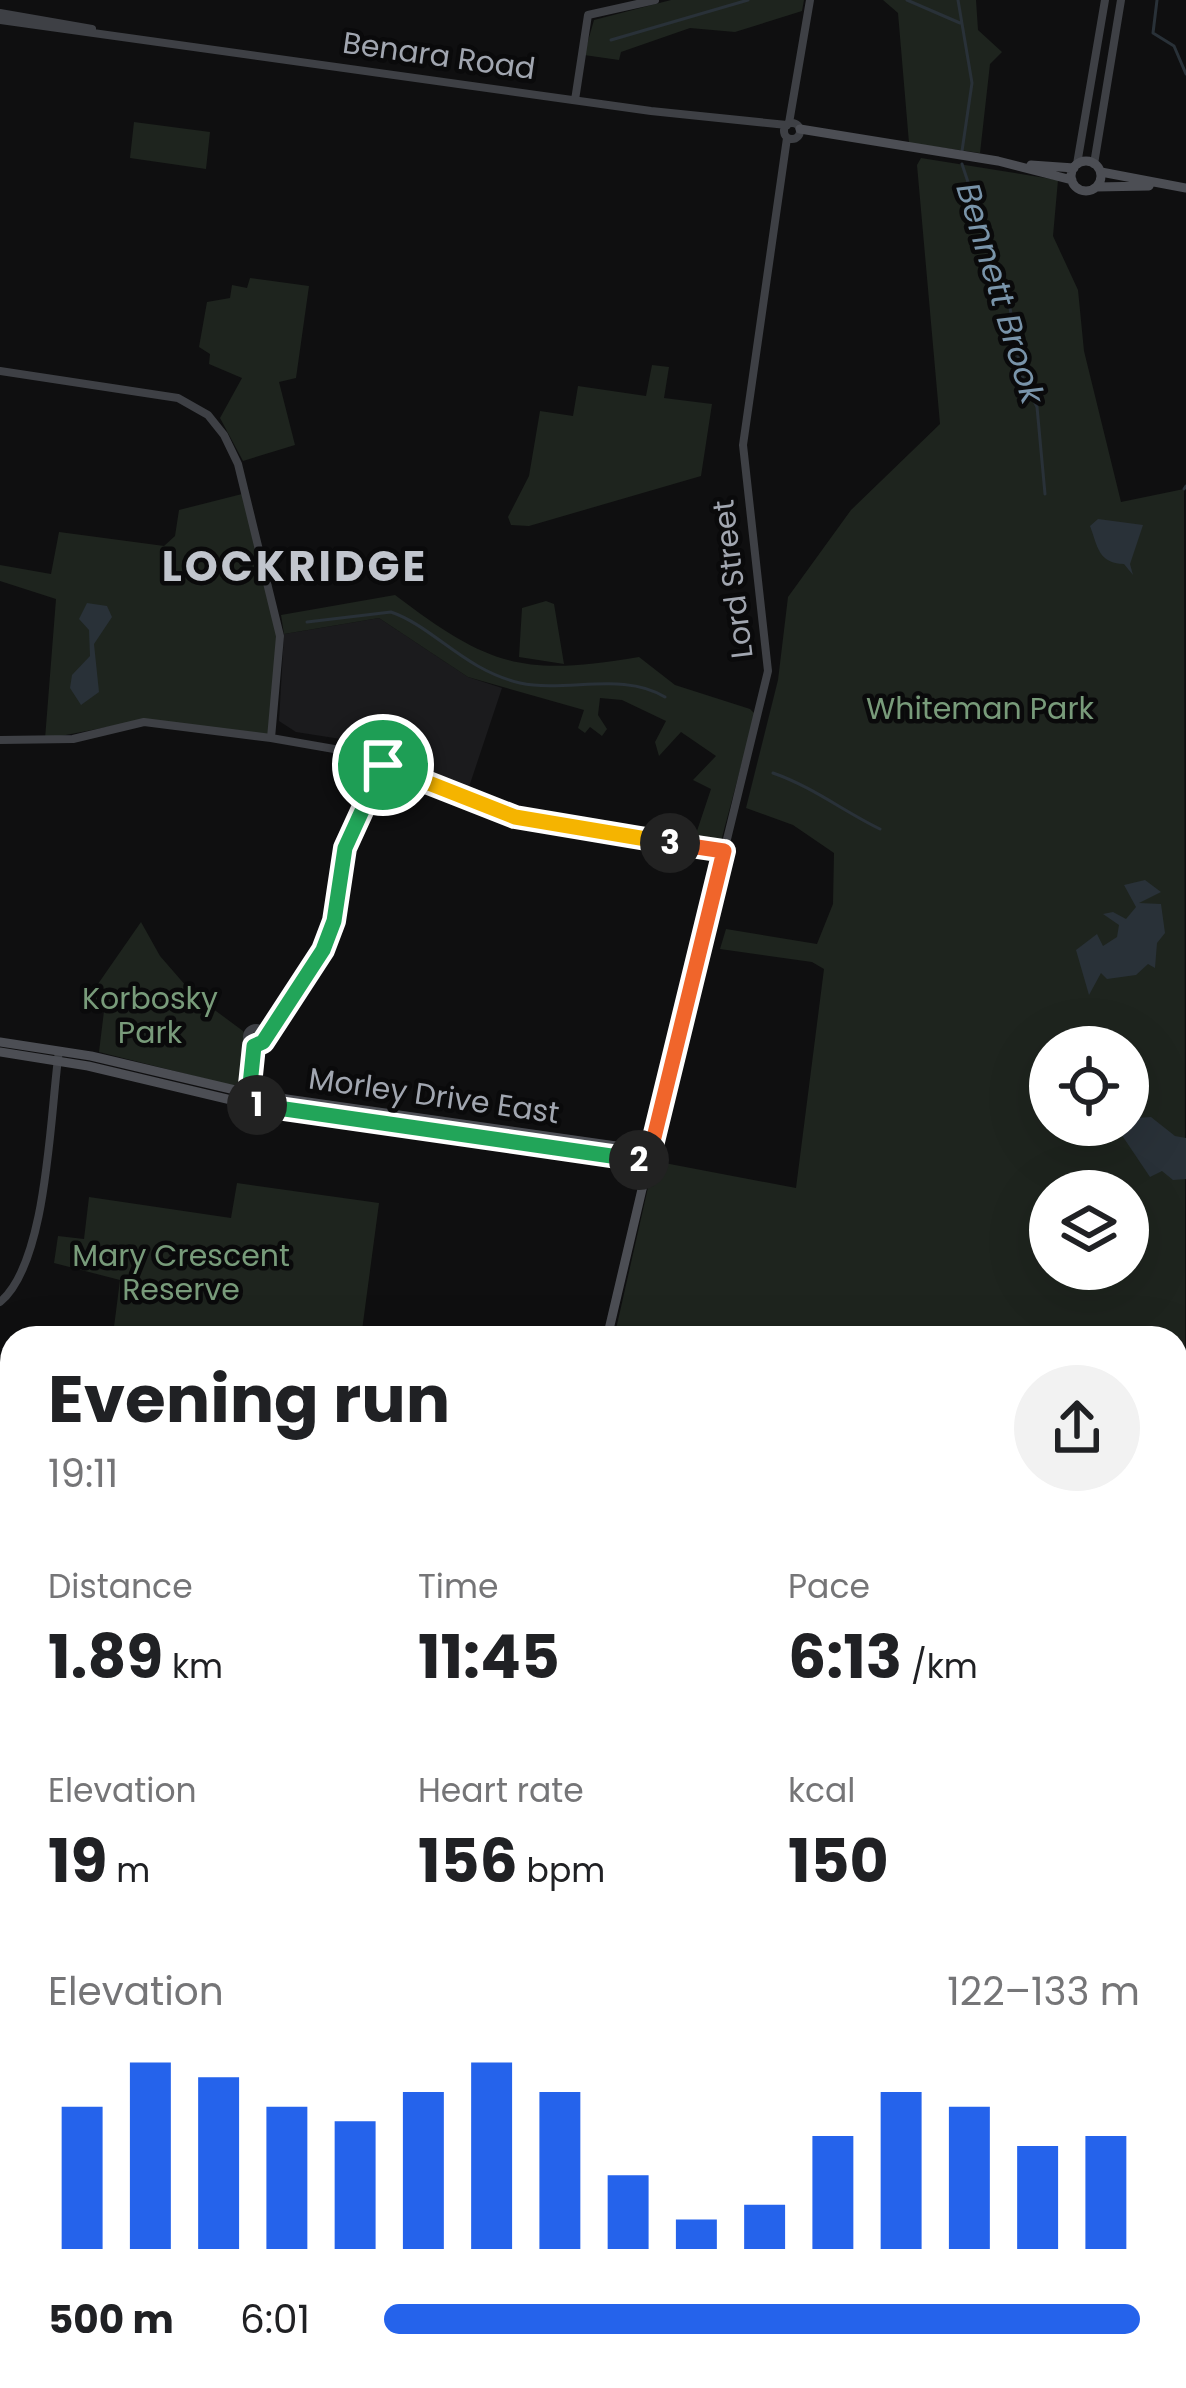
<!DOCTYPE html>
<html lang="en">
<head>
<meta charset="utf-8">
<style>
	:root { --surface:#fff; --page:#f2f2f2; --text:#202124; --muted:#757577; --accent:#2563eb }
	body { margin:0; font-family:Poppins,sans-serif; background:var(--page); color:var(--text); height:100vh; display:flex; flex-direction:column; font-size:45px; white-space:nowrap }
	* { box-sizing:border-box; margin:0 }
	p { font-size:39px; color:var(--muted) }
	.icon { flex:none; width:66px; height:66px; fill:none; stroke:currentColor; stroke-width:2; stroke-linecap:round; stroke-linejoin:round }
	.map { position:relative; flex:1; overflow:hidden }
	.sheet { position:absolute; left:0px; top:1326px; width:1188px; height:1062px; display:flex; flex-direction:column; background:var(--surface); border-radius:36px 36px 0 0; box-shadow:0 12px 48px #0002 }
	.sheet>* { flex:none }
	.fabs { position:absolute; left:1029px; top:1026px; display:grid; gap:24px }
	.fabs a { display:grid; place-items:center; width:120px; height:120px; border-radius:50%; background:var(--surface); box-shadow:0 12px 48px #0002; font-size:60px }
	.pin { position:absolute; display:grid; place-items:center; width:102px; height:102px; color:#fff; margin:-51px; border:6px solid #fff; border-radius:50%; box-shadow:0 3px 12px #0007 }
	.km { position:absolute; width:60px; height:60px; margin:-30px; border-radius:50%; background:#222; color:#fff; font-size:33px; line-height:60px; text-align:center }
	.round { display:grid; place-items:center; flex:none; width:126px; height:126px; border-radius:63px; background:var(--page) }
	.summary { display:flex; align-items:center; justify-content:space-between; height:204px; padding:0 48px }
	h1 { font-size:66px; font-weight:700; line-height:90px }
	.stats { display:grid; grid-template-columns:repeat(3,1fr); gap:18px; height:204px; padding:12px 48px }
	.stats div { display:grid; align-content:center }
	.stats b { font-size:60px; font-weight:700 }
	.stats small { font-size:33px; font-weight:400 }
	.stats p { font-size:33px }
	.chart { height:336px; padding:24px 48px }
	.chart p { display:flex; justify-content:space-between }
	.chart svg { width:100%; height:216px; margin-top:12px; stroke:var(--accent); stroke-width:6 }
	ul { padding:0 48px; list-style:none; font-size:39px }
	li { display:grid; grid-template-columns:192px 144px 1fr; align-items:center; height:90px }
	li i { height:30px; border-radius:15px; background:var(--accent) }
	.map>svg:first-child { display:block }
</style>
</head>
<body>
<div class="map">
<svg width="1186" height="2388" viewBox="0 0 1186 2388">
	<rect width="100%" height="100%" fill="#0f0f10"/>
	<path fill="#1b1b1d" d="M379 618 468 677 502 688 468 790 366 743 296 732 279 721 284 634Z"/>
	<path fill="#1e241e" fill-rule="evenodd" d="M671 0H804L802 11 735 32 690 28 621 52 619 60 584 55 594 20Z
		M883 0H976L978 30 1002 52 990 64 980 153 909 143 898 13Z
		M134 122 210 132 206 169 130 158Z
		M921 158 1058 180 1053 236 1078 290 1084 351 1121 502 1184 489 1186 1892 1176 1891V1338H614L654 1161 796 1188 824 969 812 962 720 949 726 929 817 944 833 904 834 853 793 825 746 808 778 680 788 597 851 510 940 424 917 165ZM1050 1047H1128V1125H1050ZM1050 1191H1128V1269H1050Z
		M250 278 309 286 296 378 279 382 295 445 243 461 220 418 242 378 209 364 210 354 199 347 207 302 230 298 232 285 247 288Z
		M652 365 669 367 664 398 712 404 701 476 529 526 511 525 508 517 529 476 540 411 573 416 578 386 646 396Z
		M246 493 280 636 272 737 144 720 45 739 56 599 0 581V565L51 574 59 532 164 546 175 536 179 510Z
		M395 595C489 666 522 677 639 657L675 685 750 709 755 714 721 841 695 837 711 789 693 780 716 756 681 732 659 756 655 742 666 721 622 700 600 698 598 715 607 729 602 736 590 727 585 733 578 728 584 710 468 677 379 618 284 634 281 615Z
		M546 601 554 604 564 664 519 657 522 608Z
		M141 922 160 956 193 994 243 1031 253 1048 246 1084 238 1087 99 1052 104 1011 91 994Z
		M237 1183 379 1203 361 1338H193L114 1327 120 1280 54 1263 58 1236 84 1239 89 1197 231 1218Z
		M12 2374 133 2376 134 2388H0V2377Z"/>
	<path fill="#293138" d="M1098 519 1143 525 1130 564 1133 575 1124 564C1098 563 1098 547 1090 526Z
		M87 603 107 606 112 617 94 644 99 692 81 705 70 688 72 675 90 656 89 630 79 619Z
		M1145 880 1161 892 1139 903 1161 904 1165 933 1157 943 1155 968 1148 964 1136 975 1107 979 1101 973 1089 995 1076 950 1097 934 1103 946 1117 937 1119 925 1103 914 1113 912 1126 919 1136 907 1124 885Z
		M1128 1110 1136 1118 1151 1117 1175 1136 1186 1138V1179L1173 1180 1162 1171 1150 1177 1115 1125H1128Z"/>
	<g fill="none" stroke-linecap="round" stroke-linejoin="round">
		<path stroke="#293138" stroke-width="3" d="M907 0 960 23
			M958 0 972 83 962 151
			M1157 0 1153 33 1174 46 1186 74
			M611 40 748 0
			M962 164 1010 308 1021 374 1037 407 1045 494
			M1184 489 1186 486
			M307 622 391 612C434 627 464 670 520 683 567 693 623 671 665 697
			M773 773C813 787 843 811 880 829
			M1176 1440 1186 1423"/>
		<path stroke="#3e4045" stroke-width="8" d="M0 13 92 29
			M0 20 651 111 787 125
			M575 100 588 15 655 0
			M784 131a8 8 0 1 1 16 0a8 8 0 1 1-16 0Z
			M789 123 810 0
			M1077 164 1105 0
			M1094 164 1121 0
			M0 371 178 398 208 415 224 435 238 464 280 636 271 738
			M0 740 73 739 144 722 271 738 357 753 424 784 539 823 724 851
			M247 1037a9 9 0 1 1 18 0a9 9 0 1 1-18 0Z
			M264 1037 323 950 334 921 345 848 383 765
			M248 1104 259 1046
			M651 1151 768 671 743 445 787 138
			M0 1302C48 1263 50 1112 59 1051
			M0 2309 12 2306
			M360 2376 361 2388"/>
		<path stroke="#4c4e54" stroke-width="9" d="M800 129 998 161 1072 180
			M1071 176a15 15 0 1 1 30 0a15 15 0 1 1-30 0Z
			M1031 165 1074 168
			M1101 172 1186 188
			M1096 187 1149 186
			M0 1042 91 1056 252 1094 651 1151 607 1338
			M0 1052 88 1066 248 1104 648 1162
			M0 1673 12 1675"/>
		<path stroke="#5c5f66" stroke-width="12" d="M1176 2236 1186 2238
			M0 2356 12 2352
			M0 2368 12 2364
			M481 2376H548
			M367 2383 370 2376"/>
		<g stroke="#494b50" stroke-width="8">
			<path id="rail" d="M1176 2195 1186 2197
				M0 2342 12 2338"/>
		</g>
		<use href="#rail" stroke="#0a0a0b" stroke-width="3" stroke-dasharray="9" stroke-linecap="butt"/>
	</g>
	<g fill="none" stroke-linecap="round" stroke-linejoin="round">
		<g stroke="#fff" stroke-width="24">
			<path id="split-1" d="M257 1105 248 1104 254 1046 263 1042 323 950 334 921 345 848 383 765"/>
		</g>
		<g stroke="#fff" stroke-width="24">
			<path id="split-2" d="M257 1105 639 1160"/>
		</g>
		<g stroke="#fff" stroke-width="24">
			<path id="split-3" d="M639 1160 648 1162 724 851 670 843"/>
		</g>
		<g stroke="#fff" stroke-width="24">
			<path id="split-4" d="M383 765 515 817 670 843"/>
		</g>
		<use href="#split-1" stroke="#22a559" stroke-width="15"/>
		<use href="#split-2" stroke="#22a559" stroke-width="15"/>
		<use href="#split-3" stroke="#f0652b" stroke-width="15"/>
		<use href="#split-4" stroke="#f5b400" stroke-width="15"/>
	</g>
	<g text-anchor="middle" stroke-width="9" stroke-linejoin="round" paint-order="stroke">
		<g font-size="30" fill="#a1a6b0" stroke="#0a0a0b">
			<text transform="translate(439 56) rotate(8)" y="10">Benara Road</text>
			<text transform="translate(733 579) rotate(-97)" y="10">Lord Street</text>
			<text transform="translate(434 1096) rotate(8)" y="10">Morley Drive East</text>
		</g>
		<g font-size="30" fill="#789b7a" stroke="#0a0a0b">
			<text x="980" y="719">Whiteman Park</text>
			<text x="150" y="1009">Korbosky<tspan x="150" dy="34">Park</tspan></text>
			<text x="181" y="1266">Mary Crescent<tspan x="181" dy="34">Reserve</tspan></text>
		</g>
		<g font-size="33" font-style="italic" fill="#7994aa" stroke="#0a0a0b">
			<text transform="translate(1001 293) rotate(73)" y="12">Bennett Brook</text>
		</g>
		<g font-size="42" font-weight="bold" letter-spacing="3" fill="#c1c5cd" stroke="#0a0a0b">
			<text x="295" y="581">LOCKRIDGE</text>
		</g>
	</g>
</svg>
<div class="fabs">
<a><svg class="icon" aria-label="locate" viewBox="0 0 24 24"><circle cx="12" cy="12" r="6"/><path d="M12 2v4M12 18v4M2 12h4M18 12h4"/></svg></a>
<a><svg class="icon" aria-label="layers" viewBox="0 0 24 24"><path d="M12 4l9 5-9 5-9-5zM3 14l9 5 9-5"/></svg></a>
</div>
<div class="pin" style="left:383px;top:765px;background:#1e9e55"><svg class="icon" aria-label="arrive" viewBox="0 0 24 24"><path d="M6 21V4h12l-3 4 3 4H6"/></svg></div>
<b class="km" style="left:257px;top:1105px">1</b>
<b class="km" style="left:639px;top:1160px">2</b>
<b class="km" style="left:670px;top:843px">3</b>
<section class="sheet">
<div class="summary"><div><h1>Evening run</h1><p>19:11</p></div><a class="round"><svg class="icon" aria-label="share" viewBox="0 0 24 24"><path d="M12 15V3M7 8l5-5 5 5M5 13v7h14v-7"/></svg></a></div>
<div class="stats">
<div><p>Distance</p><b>1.89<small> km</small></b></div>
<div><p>Time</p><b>11:45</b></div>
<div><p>Pace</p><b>6:13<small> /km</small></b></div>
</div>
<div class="stats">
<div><p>Elevation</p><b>19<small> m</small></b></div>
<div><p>Heart rate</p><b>156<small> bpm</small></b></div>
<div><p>kcal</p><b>150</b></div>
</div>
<div class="chart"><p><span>Elevation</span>122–133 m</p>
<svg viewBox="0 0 160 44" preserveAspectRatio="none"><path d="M5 44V15M15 44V6M25 44V9M35 44V15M45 44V18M55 44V12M65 44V6M75 44V12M85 44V29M95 44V38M105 44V35M115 44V21M125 44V12M135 44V15M145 44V23M155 44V21"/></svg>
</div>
<ul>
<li><b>500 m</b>6:01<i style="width:100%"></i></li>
</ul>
</section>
</div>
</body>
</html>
